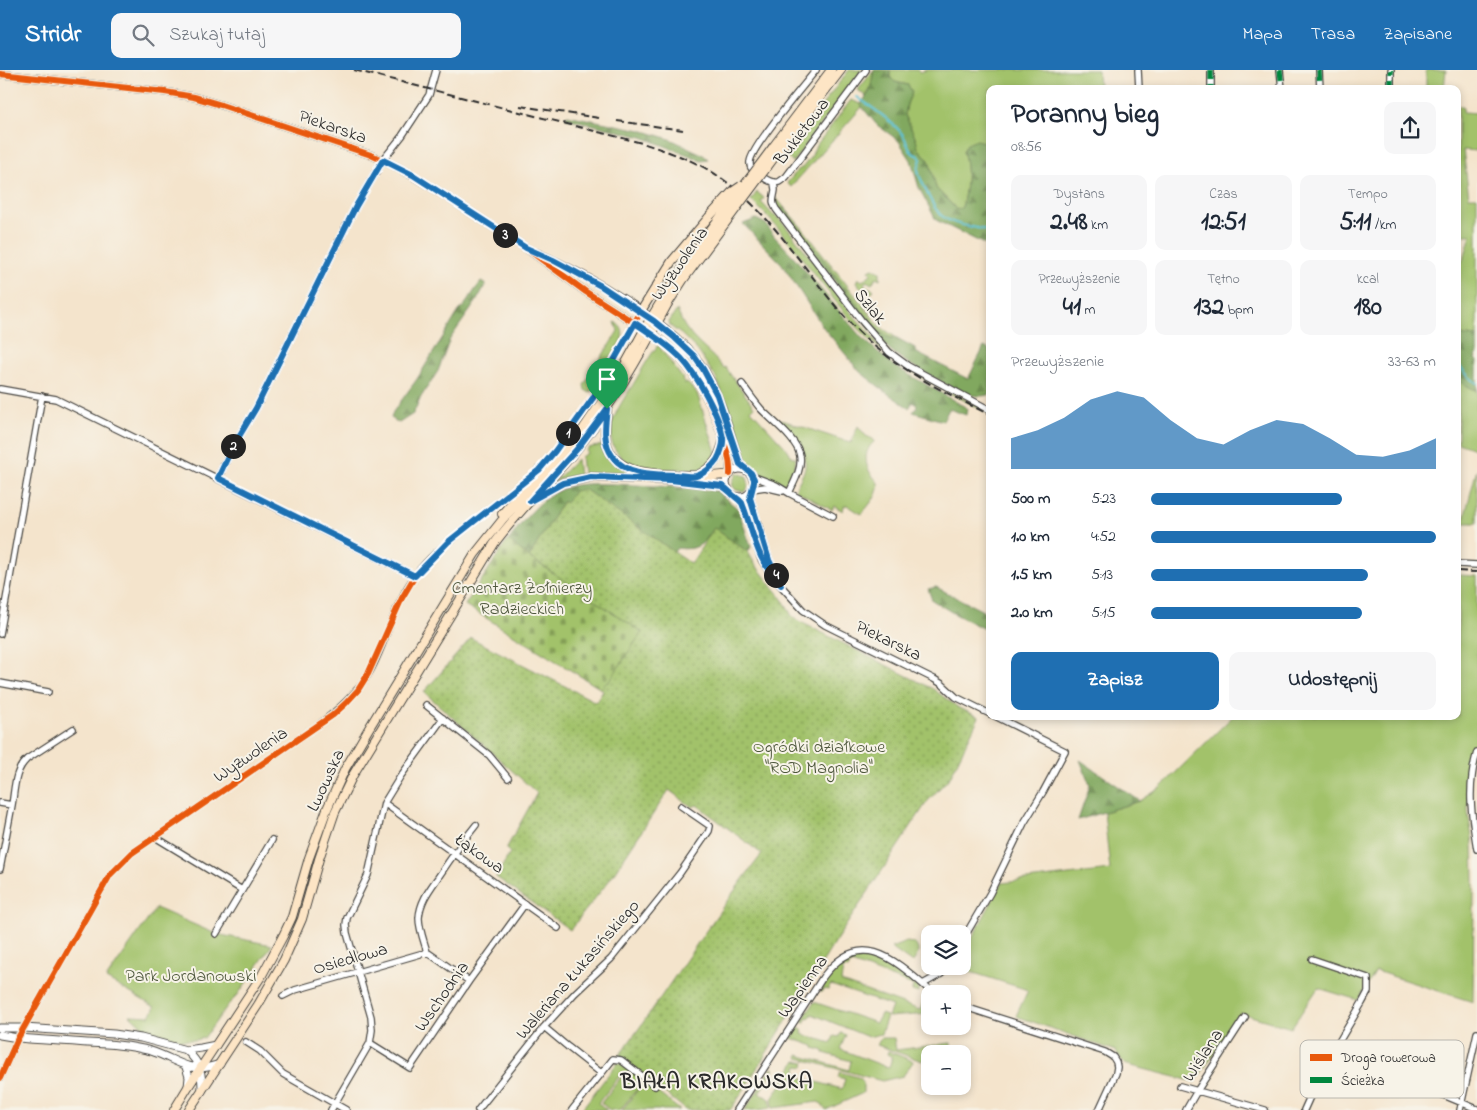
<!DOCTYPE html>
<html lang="pl">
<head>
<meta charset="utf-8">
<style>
	:root { --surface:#fff; --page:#f6f6f7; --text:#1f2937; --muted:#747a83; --accent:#1f6fb2 }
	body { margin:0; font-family:"Indie Flower",sans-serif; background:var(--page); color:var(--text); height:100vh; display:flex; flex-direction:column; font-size:19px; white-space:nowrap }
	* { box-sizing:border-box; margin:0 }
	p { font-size:16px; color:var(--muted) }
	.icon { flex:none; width:28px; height:28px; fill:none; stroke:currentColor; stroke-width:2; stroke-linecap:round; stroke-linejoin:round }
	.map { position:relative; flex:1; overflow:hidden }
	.drawer { position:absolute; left:986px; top:15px; width:475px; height:635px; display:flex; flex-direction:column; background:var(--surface); border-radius:10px; box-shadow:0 2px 8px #0003 }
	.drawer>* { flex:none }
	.tools { position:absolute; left:921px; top:855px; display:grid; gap:10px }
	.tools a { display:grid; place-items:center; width:50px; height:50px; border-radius:10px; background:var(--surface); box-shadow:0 2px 8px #0003; font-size:25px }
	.pin { position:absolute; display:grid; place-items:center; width:42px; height:42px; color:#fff; margin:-51px -21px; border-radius:50% 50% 50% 0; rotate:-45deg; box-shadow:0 0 5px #0007 }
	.pin .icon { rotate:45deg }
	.km { position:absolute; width:25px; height:25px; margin:-12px; border-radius:50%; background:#222; color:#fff; font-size:14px; line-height:25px; text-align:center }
	.round { display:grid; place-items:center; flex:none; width:52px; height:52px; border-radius:10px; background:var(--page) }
	.overview { display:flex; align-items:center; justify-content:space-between; height:85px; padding:0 25px }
	h1 { font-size:28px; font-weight:700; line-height:38px }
	.stats { display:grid; grid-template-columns:repeat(3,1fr); gap:8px; height:85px; padding:5px 25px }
	.stats div { display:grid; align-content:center; border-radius:10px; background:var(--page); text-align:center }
	.stats b { font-size:25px; font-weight:700 }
	.stats small { font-size:14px; font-weight:400 }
	.stats p { font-size:14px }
	.chart { height:140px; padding:10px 25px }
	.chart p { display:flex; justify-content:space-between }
	.chart svg { width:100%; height:90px; margin-top:5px; fill:var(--accent); opacity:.7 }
	.action { display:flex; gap:10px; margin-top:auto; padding:10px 25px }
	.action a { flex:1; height:58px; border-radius:10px; background:var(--accent); color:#fff; font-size:20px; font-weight:700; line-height:58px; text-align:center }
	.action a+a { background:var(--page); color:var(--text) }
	ul { padding:0 25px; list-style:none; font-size:16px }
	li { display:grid; grid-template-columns:80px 60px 1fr; align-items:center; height:38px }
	li i { height:12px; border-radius:6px; background:var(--accent) }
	header { display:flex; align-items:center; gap:30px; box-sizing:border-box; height:70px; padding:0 25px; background:var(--accent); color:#fff }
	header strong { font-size:24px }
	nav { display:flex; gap:28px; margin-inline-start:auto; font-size:18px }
	.search { width:350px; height:45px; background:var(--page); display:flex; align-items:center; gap:12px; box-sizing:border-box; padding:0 18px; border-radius:10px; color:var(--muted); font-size:19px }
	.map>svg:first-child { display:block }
</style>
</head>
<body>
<header>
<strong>Stridr</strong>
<div class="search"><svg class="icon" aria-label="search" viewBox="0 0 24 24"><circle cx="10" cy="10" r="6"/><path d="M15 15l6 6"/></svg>Szukaj tutaj</div>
<nav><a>Mapa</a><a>Trasa</a><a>Zapisane</a></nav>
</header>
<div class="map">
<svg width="1477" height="1040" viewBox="0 0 1477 1040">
	<defs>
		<pattern id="forest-firs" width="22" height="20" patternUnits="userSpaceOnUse" patternTransform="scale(1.25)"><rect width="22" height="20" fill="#81a85e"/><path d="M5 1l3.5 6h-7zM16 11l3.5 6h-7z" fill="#6a894e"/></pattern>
		<pattern id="cemetery-stones" width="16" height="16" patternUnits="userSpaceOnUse" patternTransform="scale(1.25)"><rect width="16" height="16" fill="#a2c26a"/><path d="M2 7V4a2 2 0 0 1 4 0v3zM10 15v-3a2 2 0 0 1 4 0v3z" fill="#849e57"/></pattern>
		<pattern id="garden-dots" width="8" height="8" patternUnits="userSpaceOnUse" patternTransform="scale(1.25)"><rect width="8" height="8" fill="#a2c26a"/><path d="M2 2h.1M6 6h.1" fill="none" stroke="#849e57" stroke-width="1.8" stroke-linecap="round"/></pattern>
	</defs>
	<rect width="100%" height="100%" fill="#f7f3e8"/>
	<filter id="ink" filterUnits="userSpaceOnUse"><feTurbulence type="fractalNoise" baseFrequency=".02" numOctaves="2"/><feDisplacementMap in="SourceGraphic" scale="10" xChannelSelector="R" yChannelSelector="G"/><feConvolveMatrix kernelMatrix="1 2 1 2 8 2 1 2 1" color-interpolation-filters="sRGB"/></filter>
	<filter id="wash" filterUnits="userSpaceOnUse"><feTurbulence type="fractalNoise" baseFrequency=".0096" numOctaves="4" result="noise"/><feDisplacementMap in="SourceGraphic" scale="20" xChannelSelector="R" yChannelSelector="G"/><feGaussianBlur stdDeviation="1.12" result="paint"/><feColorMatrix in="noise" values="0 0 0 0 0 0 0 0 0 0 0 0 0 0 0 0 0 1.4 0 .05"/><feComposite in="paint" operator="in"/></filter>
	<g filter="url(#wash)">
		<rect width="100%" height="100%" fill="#f4e4cc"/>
		<path fill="#a2c26a" stroke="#66764a" d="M849 0H862L793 92 784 85Z
			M890 0H917L920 2 927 0H1098L1099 19H990V111L986 98 984 73 963 81C969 98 966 120 962 138L957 140 936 118 929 90 918 78 916 69 905 45 907 34 912 22 908 15 895 12 890 7Z
			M1426 0H1446L1444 19H1426Z
			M873 1C872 11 872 18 866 26L858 20Z
			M851 30 861 34 862 37 791 117 787 113 798 100 803 97 812 85 815 77Z
			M1458 36H1463V42L1477 43V81L1463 80 1469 127H1477V267L1458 265V197L1464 188 1471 165H1458Z
			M757 122 764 128 761 132 774 146H776L784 154 826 207 830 215 843 230 849 240 885 281 908 298 921 306 990 342V344C945 320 898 299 862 262 822 220 793 169 751 130Z
			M776 128 804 160 879 256 897 268H890L877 260 784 138 781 141 776 134Z
			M873 198 880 202V209L876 207 872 214 866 211 864 215 874 220 870 224H865L860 221 862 219 856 212 858 208 862 211 871 204 869 200Z
			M677 240C680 247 683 255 688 261 698 275 712 283 723 298L725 297 754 337 751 340 788 380 792 387H796C795 397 793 408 787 416L761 405 746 390 729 338 716 308 698 281 681 264 670 256 669 252Z
			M615 252C622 257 624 261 622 269L590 323 585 320 584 315 618 261Z
			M658 275 683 309 682 310 685 314 687 313 697 323 716 382 711 392 700 399H645C621 393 603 375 614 348 618 337 625 327 631 318 640 303 648 288 658 275Z
			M1458 311 1477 321V380L1458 373Z
			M776 348 851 373 858 356 866 366 873 369 874 372C864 380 864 393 871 404 873 407 877 410 878 413 881 422 867 438 861 444L847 435 844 436 843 441 834 436 832 440 795 420C798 413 803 405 805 398 808 378 788 361 776 348Z
			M603 375C609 393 621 398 637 405L583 404 581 387 587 383 586 381 588 378Z
			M577 389 579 405 561 409 552 414Z
			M1477 400V453H1463L1476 402Z
			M737 403 746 406C749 412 749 417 745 422L736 420C729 414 734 410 737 403Z
			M1458 505 1477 506V672L1470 691 1468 716V742L1473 774 1474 813 1473 932 1376 901 1358 930 1318 918 1291 958 1241 943 1195 1012 1124 994 1116 981 1016 946 1028 920 955 897 956 896H962L963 885 1002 813 1110 800 1104 742 1140 731 1160 718 1233 646H1458Z
			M156 838 216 864 272 875 237 926 228 935 204 968 195 970H182L145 959 130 945 150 946 155 937 106 909Z
			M906 872 914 873C921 880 918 886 912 893L891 878Z
			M858 888C883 888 899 903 918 917L919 919 918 923 912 921 913 915 851 893 848 899 843 898 841 912 920 940 926 925 930 928V944L888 947 892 936 831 915 828 920 824 919 821 923 820 922C830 906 839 893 858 888Z
			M814 932 876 953 881 944 887 946 881 964 868 967 812 944 809 949 807 948 804 953 802 952C805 945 810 939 814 932Z
			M798 958 803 960 802 964 831 973 834 966 839 967 841 963 846 965 840 979 889 998 892 987 887 984 888 981 913 991V992L903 1006 882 1011 798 988V985L849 1000 851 991 824 983V981L814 978V976L791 968Z
			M881 968H894L896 980 951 973V977C944 983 940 984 930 984V988L922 991 877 975Z
			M796 991 805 992 804 997 798 996 795 1006 842 1019 845 1009 838 1007 840 1002 861 1008V1011L863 1012V1023L826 1040 822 1034 818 1032 773 1038 772 1029Z
			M618 992 680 1040H662L661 1039 659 1040H622L640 1017 622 1003 598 1033 607 1040H593L592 1039 591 1040H581Z
			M772 998 774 999 759 1023 770 1029 771 1038 757 1040H745Z
			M622 1006 638 1018 620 1040H610L601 1033Z"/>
		<path fill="url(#forest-firs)" stroke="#566a44" d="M874 0H890V7L895 12 908 15 912 22 907 34 905 45 916 69 918 78 929 90 936 118 957 140 962 137C966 120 969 98 963 81L967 74 977 70 985 73 986 98 990 111V177L936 150 919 118 911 90 898 70 877 55 862 37 861 34 870 21Z
			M567 45 641 60 670 69 702 84 708 89 701 90 642 67 566 48Z
			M782 138H784L877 260 890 268H897L915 278 917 283 968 309 984 277 990 280V324C976 330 960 321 947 315 929 305 911 296 895 284 876 269 862 248 848 229 825 199 803 170 781 141Z
			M756 149 766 154 774 166 794 187 861 267 894 296 967 338 966 345 949 339 943 351 913 342 917 336 913 332 909 338 887 323 860 302 823 257 782 194 743 154Z
			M481 212 486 214 476 232 450 269 438 301 421 327 413 344 399 353 391 348 393 342 417 309 459 241C468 233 473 221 481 212Z
			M1458 265 1477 267V282L1475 289 1477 291V321L1458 311Z
			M615 414 674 417 717 421 738 439 751 477 748 482 714 458C704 474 698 481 677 478L674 482 584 419 566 433 563 431 529 487 508 471C525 448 546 420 576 415 589 413 602 414 615 414Z
			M936 517 983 541 990 549V562L953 543 932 530 928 519Z
			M1080 690 1140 731 1078 750 1090 715Z"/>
		<path fill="url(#cemetery-stones)" stroke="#66764a" d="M508 470 529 487 643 562 608 614 606 613 601 619 465 535Z"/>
		<path fill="url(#garden-dots)" stroke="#66764a" d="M584 419 690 493 692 492 714 458 748 482 755 494 785 533 793 548 933 619 959 638 979 647 950 707 927 732 866 825 835 872 738 1029 730 1040H686L660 1019 661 1014 659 1011 652 1012 619 986C668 920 711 849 762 784L697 735 692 737 669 720 608 812 570 860 496 807 510 783 506 779 537 723 424 622 471 568 596 632 603 621 601 619 606 612 608 613 642 562 529 487 563 431 566 433 574 421Z"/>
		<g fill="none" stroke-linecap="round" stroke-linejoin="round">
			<path stroke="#5ac3d7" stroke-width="2" d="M857 27C870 36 894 52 903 65 909 74 907 83 919 86L921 89 918 99 919 105C925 117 930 133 939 143 948 155 976 157 990 161
				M1458 295C1465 301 1469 309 1477 313"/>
		</g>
	</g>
	<g filter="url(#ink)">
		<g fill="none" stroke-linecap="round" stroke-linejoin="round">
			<g stroke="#494743" stroke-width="8">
				<path id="minor" d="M816 0C804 15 751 77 750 92 749 99 755 102 761 106 767 110 771 113 779 112L786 107 866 0
					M1138 0 1139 19
					M1211 0V19
					M1280 0 1282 19
					M1319 0 1320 19
					M1391 19V0
					M774 112C774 115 775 118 775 120 774 128 771 131 776 139L861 250 889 282 908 296 990 340
					M742 314C748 322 754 331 761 339 772 351 798 370 800 386 802 399 794 412 789 423
					M0 319 56 329 415 506
					M538 401C551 388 562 372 573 356 597 323 616 289 635 253
					M752 406 776 415 789 423 833 446
					M218 408 232 378 256 338 356 136 383 90 402 66 429 25 436 0
					M752 419 765 417 782 421
					M750 422V428L769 490 777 509
					M738 427 745 440 761 489 772 506 803 540 825 555 845 565 934 609 942 614 956 627 990 644
					M1458 494 1477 495
					M0 564 42 326
					M0 613 48 622
					M426 635 489 685 508 708
					M1477 682C1467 717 1471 743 1477 779
					M0 733 12 735 0 799
					M384 733 558 858
					M12 735C15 718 14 701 27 689L73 659
					M155 767 242 820
					M216 864 272 770
					M962 871 990 823 1024 753 1043 722 1065 681 995 646
					M427 882C424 871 419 859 419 848 420 831 430 819 439 806 451 788 463 771 476 755
					M923 914 941 904 948 896
					M283 926 295 920 427 882 469 911
					M962 936 1105 982 1113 987 1116 992 1117 997 1116 1003 1099 1040
					M544 957 568 977 601 1003
					M246 972 260 981 283 1004 346 1040
					M370 973 410 998 469 911 525 834
					M1333 979 1477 1039
					M0 1008 18 968 110 805 132 783 314 658C335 643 354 627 368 605 386 574 393 535 415 506 428 488 447 473 465 459 486 441 508 424 530 407
					M1180 1016 1265 1040
					M331 1040 370 973 372 960 371 947 347 863 346 855 347 848 368 805 384 733 400 707 443 648
					M478 1040 544 957 575 923 611 889 680 803 709 761 710 756 681 736
					M572 1040 613 989 621 990 655 1016
					M737 1040 823 907C862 854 898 893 934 924
					M1186 1040 1197 1021 1245 947
					M1304 1040 1321 1002 1362 933 1368 922V908L1312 889
					M1460 1040 1477 963"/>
			</g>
			<g stroke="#494743" stroke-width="9">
				<path id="tertiary" d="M0 4 165 22 194 27 221 35 371 85 397 97 428 115 526 178 586 222 661 270C692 296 708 325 721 363 726 377 731 390 730 404
					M537 183C586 204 677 255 705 301 722 330 730 363 740 394L743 398
					M726 413a14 14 0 1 1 28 0a14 14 0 1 1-28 0Z
					M0 958H24L114 964 141 968 186 980 201 978 216 975
					M0 965 18 968C41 970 64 971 87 973 108 974 130 975 151 981 179 990 189 1005 220 994
					M186 980C201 994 202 1002 202 1021
					M186 997 189 1007 188 1017"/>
			</g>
			<g stroke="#494743" stroke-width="10">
				<path id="secondary" d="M773 77 831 0
					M779 81 841 0
					M641 241 672 191 709 147
					M607 341C606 351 604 361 606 371 613 404 650 403 676 405 694 405 713 408 730 404
					M698 405C715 396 719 388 724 370
					M538 426 563 413 591 407 671 410 715 414 722 416 728 419
					M502 444 539 400
					M174 1040 188 1017 262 905 283 866 292 847 309 788 327 739 345 699 369 658 475 484 503 449 558 389 581 362 617 309 637 273
					M189 1040 258 935 284 890 302 849 319 789 335 742 353 705 494 474C515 445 541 420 564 394 596 358 621 318 644 277"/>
			</g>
			<use href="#minor" stroke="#fff" stroke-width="5.5"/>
			<use href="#tertiary" stroke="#fff" stroke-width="7"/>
			<use href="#secondary" stroke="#fde5c5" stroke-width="8"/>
			<path stroke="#2b2b2b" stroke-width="2" stroke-dasharray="8 4" stroke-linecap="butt" d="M354 0 642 73C670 82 697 91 721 108 778 148 809 211 857 260 897 300 941 320 990 345
				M520 36 599 48
				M617 51 683 60
				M1458 501 1477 502"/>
			<g stroke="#494743" stroke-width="10" stroke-linecap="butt">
				<path id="secondary-bridge" d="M709 147 732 122 741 116
					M637 273C674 202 726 141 773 77
					M644 277 667 235 683 210 779 81"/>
			</g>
			<use href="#secondary-bridge" stroke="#fde5c5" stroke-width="8"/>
			<path stroke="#00873e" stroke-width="5" stroke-dasharray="10 5" stroke-linecap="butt" d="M1211 0V19
				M1280 0 1282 19
				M1319 0 1320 19
				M1391 19V0"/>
			<g stroke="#f7f3e8" stroke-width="9">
				<path id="cycleway" d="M0 4 165 22 194 27 221 35 371 85 397 97 428 115 526 178 586 222 661 270C692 296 708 325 721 363 726 377 731 390 730 404
					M0 1008 18 968 110 805 132 783 314 658 333 645 346 633 358 620 368 604 402 528 415 506 448 472 539 400 555 381 601 314 641 241"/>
			</g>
			<use href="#cycleway" stroke="#e8590c" stroke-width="6"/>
		</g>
	</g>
	<g fill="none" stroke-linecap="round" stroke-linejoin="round" filter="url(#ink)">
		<g stroke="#fff" stroke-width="10">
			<path id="route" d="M383 90 413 105 526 178 553 190 601 216 654 251 675 268 694 286 703 299 717 325 740 394 751 403 754 409V412L750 428 769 490 781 515C756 490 754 464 742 433 737 427 735 428 731 423 728 420 726 418 722 416L671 410 591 407 563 413 530 431 577 379 607 339C605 355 602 372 613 387 627 406 656 404 677 405 683 405 690 407 696 406 704 404 713 396 717 390 720 385 724 374 723 368 719 344 697 305 681 288 667 274 651 264 635 253L593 328 555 381 539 400 448 472 415 506 218 408 232 378 256 338 356 136Z"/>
		</g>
		<use href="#route" stroke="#1f6fb2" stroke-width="6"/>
	</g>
	<g text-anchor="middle" stroke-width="4" stroke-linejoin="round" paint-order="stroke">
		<g font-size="18" fill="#2b2b2b" stroke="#f7f3e8">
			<text transform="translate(333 56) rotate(19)" y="6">Piekarska</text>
			<text transform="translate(801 61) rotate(-53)" y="6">Bukietowa</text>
			<text transform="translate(679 193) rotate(-55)" y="6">Wyzwolenia</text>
			<text transform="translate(871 236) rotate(51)" y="6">Szlak</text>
			<text transform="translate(889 570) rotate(26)" y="6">Piekarska</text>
			<text transform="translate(250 684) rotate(-34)" y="6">Wyzwolenia</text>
			<text transform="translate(325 710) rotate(-65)" y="6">Lwowska</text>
			<text transform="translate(480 783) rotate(35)" y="6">Łąkowa</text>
			<text transform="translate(350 888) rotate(-16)" y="6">Osiedlowa</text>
			<text transform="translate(577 899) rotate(-49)" y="6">Waleriana Łukasińskiego</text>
			<text transform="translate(802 916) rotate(-54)" y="6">Wapienna</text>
			<text transform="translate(441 926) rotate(-55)" y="6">Wschodnia</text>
			<text transform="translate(1202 985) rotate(-57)" y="6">Wiślana</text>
		</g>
		<g font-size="18" fill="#4f583e" stroke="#f7f3e8">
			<text x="522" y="523">Cmentarz Żołnierzy<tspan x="522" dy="21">Radzieckich</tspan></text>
			<text x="819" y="682">Ogródki działkowe<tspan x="819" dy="21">"ROD Magnolia"</tspan></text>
			<text x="191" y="911">Park Jordanowski</text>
		</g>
		<g font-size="22" font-weight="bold" letter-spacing="1" fill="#2b2b2b" stroke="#f7f3e8">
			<text x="717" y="1018">BIAŁA KRAKOWSKA</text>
		</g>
	</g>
	<rect x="1300" y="970" width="164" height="58" rx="8" fill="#f7f3e8" stroke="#bab7af" stroke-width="1"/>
	<rect x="1310" y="984" width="22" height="7" fill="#e8590c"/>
	<rect x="1310" y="1007" width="22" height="6" fill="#00873e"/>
	<g font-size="14" fill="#2b2b2b">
		<text x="1341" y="992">Droga rowerowa</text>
		<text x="1341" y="1015">Ścieżka</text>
	</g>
</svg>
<div class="tools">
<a><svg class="icon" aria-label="layers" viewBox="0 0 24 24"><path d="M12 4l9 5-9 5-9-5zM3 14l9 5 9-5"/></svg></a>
<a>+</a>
<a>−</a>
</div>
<div class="pin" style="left:607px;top:339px;background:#1e9e55"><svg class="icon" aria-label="arrive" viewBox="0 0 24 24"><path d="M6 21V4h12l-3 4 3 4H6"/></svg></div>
<b class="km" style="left:568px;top:363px">1</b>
<b class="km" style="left:233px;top:376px">2</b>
<b class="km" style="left:505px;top:165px">3</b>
<b class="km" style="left:776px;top:505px">4</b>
<section class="drawer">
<div class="overview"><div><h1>Poranny bieg</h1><p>08:56</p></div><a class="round"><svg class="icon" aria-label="share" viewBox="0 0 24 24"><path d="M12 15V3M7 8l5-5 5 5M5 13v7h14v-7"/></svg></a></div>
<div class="stats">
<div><p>Dystans</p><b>2.48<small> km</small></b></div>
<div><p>Czas</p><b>12:51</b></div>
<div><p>Tempo</p><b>5:11<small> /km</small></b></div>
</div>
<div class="stats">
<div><p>Przewyższenie</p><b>41<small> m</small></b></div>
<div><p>Tętno</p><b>132<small> bpm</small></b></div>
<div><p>kcal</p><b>180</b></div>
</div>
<div class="chart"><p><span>Przewyższenie</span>33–63 m</p>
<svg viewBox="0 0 160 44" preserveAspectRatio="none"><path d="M0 44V29L10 25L20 19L30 10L40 6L50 9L60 20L70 29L80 32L90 25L100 20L110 22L120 29L130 37L140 38L150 35L160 29V44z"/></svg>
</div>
<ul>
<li><b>500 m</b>5:23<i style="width:67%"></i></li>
<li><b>1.0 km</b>4:52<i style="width:100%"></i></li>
<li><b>1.5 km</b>5:13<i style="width:76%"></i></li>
<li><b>2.0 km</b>5:15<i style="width:74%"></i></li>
</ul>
<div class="action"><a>Zapisz</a><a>Udostępnij</a></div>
</section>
</div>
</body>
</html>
